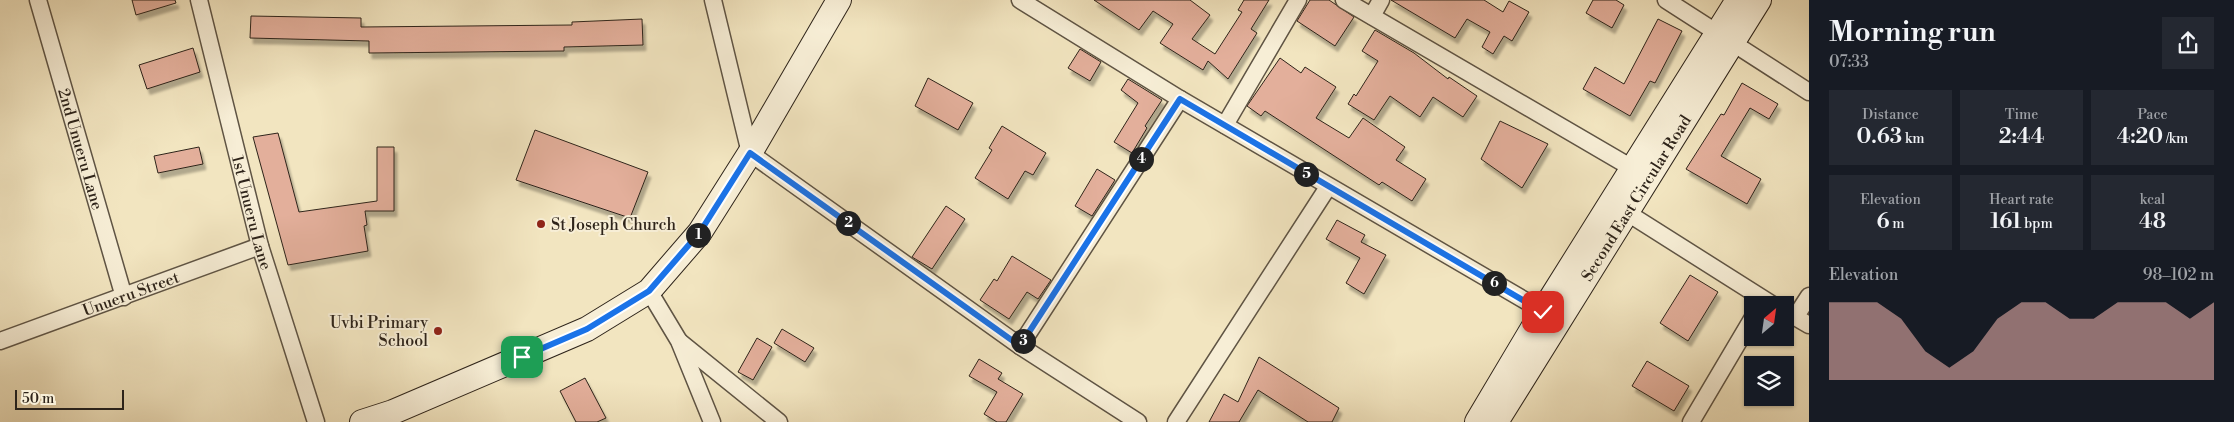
<!DOCTYPE html>
<html lang="en">
<head>
<meta charset="utf-8">
<style>
	:root { --surface:#171b24; --page:#242831; --text:#f1f3f6; --muted:#9ea1a6; --accent:#c59692 }
	body { margin:0; font-family:"Libre Bodoni",serif; background:var(--page); color:var(--text); height:100vh; display:flex; flex-direction:column; font-size:19px; white-space:nowrap }
	* { box-sizing:border-box; margin:0 }
	p { font-size:16px; color:var(--muted) }
	.icon { flex:none; width:28px; height:28px; fill:none; stroke:currentColor; stroke-width:2; stroke-linecap:round; stroke-linejoin:round }
	.map { position:relative; flex:1; overflow:hidden }
	.side { display:flex; flex-direction:column; background:var(--surface); width:425px }
	.side>* { flex:none }
	.needle { width:32px; rotate:29deg }
	.controls { position:absolute; left:1744px; top:296px; display:grid; gap:10px }
	.controls a { display:grid; place-items:center; width:50px; height:50px; border-radius:0px; background:var(--surface); box-shadow:0 1px 4px #0004; font-size:25px }
	.scale { position:absolute; left:15px; bottom:12px; width:109px; box-sizing:border-box; padding-left:5px; border:2px solid #2e241a; border-top:0; font-size:14px; line-height:18px; white-space:nowrap; color:#2e241a; -webkit-text-stroke:4px #f7eed6; paint-order:stroke }
	.pin { position:absolute; display:grid; place-items:center; width:42px; height:42px; color:#fff; margin:-21px; border-radius:10px; box-shadow:0 2px 8px #0006 }
	.km { position:absolute; width:25px; height:25px; margin:-12px; border-radius:50%; background:#222; color:#fff; font-size:14px; line-height:25px; text-align:center }
	.round { display:grid; place-items:center; flex:none; width:52px; height:52px; border-radius:0px; background:var(--page) }
	.summary { display:flex; align-items:center; justify-content:space-between; height:85px; padding:0 20px }
	h1 { font-size:28px; font-weight:600; line-height:38px }
	.stats { display:grid; grid-template-columns:repeat(3,1fr); gap:8px; height:85px; padding:5px 20px }
	.stats div { display:grid; align-content:center; border-radius:0px; background:var(--page); text-align:center }
	.stats b { font-size:21px; font-weight:600 }
	.stats small { font-size:14px; font-weight:400 }
	.stats p { font-size:14px }
	.chart { height:140px; padding:10px 20px }
	.chart p { display:flex; justify-content:space-between }
	.chart svg { width:100%; height:90px; margin-top:5px; fill:var(--accent); opacity:.7 }
	main { display:flex; flex:1; min-height:0 }
	.map>svg:first-child { display:block }
</style>
</head>
<body>
<main>
<div class="map">
<svg width="1809" height="422" viewBox="0 0 1809 422">
	<defs>
		<filter id="shadow"><feDropShadow dx="3" dy="5.5" stdDeviation="1" flood-color="#0004"/></filter>
	</defs>
	<rect width="100%" height="100%" fill="#f2e5c0"/>
	<filter id="stains"><feTurbulence type="fractalNoise" baseFrequency=".004" numOctaves="4"/><feColorMatrix values="0 0 0 0 .2 0 0 0 0 .09 0 0 0 0 .02 0 0 0 .5 -.17"/></filter>
	<radialGradient id="worn" r=".72"><stop offset=".6" stop-color="#630" stop-opacity="0"/><stop offset="1" stop-color="#630" stop-opacity=".3"/></radialGradient>
	<path fill="#e3af9b" stroke="#2e241a" filter="url(#shadow)" d="M132 0H175L176 3 136 15Z
		M1094 0H1190L1210 15 1192 39 1215 54 1242 12 1238 10 1244 0H1269L1251 29 1257 33 1228 79 1208 61 1203 70 1160 43 1173 24 1153 11 1139 30Z
		M1310 0H1329L1354 17 1335 46 1297 21Z
		M1391 0H1484L1503 12 1509 1 1529 12 1512 41 1504 36 1493 54 1482 47 1490 32 1467 19 1455 38Z
		M1593 0H1616L1624 5 1612 28 1586 13Z
		M251 16 361 18V27L572 25V22L642 19 643 45 564 47V51L369 53V41L250 38Z
		M1658 19 1682 31 1655 83 1650 81 1630 116 1583 89 1595 67 1624 84Z
		M1375 30 1414 53 1448 79 1449 77 1477 96 1463 117 1433 97 1420 117 1390 96 1374 120 1348 104 1354 94 1356 96 1378 61 1362 51Z
		M193 48 200 72 147 89 139 65Z
		M1080 49 1101 62 1090 81 1068 68Z
		M1280 58 1301 73 1305 67 1336 87 1316 118 1349 138 1363 118 1405 147 1396 160 1426 179 1412 201 1382 182 1379 185 1265 111 1261 116 1247 106Z
		M928 78 973 103 958 130 915 106Z
		M1128 79 1162 100 1145 126 1147 128 1132 153 1114 142 1138 103 1121 90Z
		M1742 83 1778 104 1769 119 1750 108 1721 156 1761 179 1747 204 1686 169 1721 114 1724 115Z
		M1500 121 1548 144 1522 188 1481 159Z
		M1002 126 1046 153 1033 175 1025 171 1008 199 975 178 992 150 989 148Z
		M535 130 648 172 630 218 516 180Z
		M278 133 299 212 377 201V147H394V211H365L367 225 364 226 368 251 288 265 253 137Z
		M199 147 203 164 158 173 154 156Z
		M1097 169 1115 180 1092 216 1075 206Z
		M946 206 965 219 932 269 912 257Z
		M1337 220 1365 235 1361 242 1386 255 1364 294 1346 283 1360 258 1326 239Z
		M1012 256 1051 280 1038 299 1027 292 1009 319 980 300 994 279 997 281Z
		M1690 275 1718 292 1688 341 1660 323Z
		M782 329 814 348 805 362 774 343Z
		M757 338 772 347 753 380 738 372Z
		M1259 357 1339 408 1332 422H1308L1258 390 1239 422H1209L1224 394 1238 402Z
		M979 359 1002 373 998 379 1023 394 1006 422H997L984 414 997 392 969 376Z
		M1647 361 1689 386 1674 411 1632 386Z
		M585 378 606 418 597 422H576L560 391Z"/>
	<g fill="none" stroke-linecap="round" stroke-linejoin="round">
		<g stroke="#5f5444" stroke-width="19">
			<g id="street">
				<path id="s1" d="M38 0 124 297"/>
				<path id="s2" d="M199 0 260 246 316 422"/>
				<path d="M713 0 750 153 1020 346 1138 422"/>
				<path d="M1020 0 1180 99 1543 311"/>
				<path d="M1344 0 1632 168"/>
				<path d="M1666 0 1809 92"/>
				<path d="M1372 16 1381 0"/>
				<path d="M1225 125 1298 0"/>
				<path d="M1626 212 1773 305"/>
				<path d="M649 291 679 341 712 422"/>
				<path d="M1785 311 1809 325"/>
				<path d="M1796 316 1809 296"/>
				<path id="s3" d="M0 341 260 246"/>
				<path d="M680 342 779 422"/>
				<path d="M1020 346 1180 99"/>
				<path d="M1176 422 1328 187"/>
				<path d="M1691 422 1752 319"/>
			</g>
		</g>
		<g stroke="#2e241a" stroke-width="26">
			<g id="secondary">
				<path d="M362 422 393 412 587 329 649 291 700 232 750 153 839 0"/>
				<path d="M1477 422 1543 311 1738 0"/>
				<path id="s4" d="M1496 422 1759 0"/>
			</g>
		</g>
		<use href="#street" stroke="#f7eed6" stroke-width="16"/>
		<use href="#secondary" stroke="#f7eed6" stroke-width="24"/>
	</g>
	<g fill="none" stroke-linecap="round" stroke-linejoin="round">
		<g stroke="#fff" stroke-width="10">
			<path id="route" d="M522 357 587 329 649 291 700 232 750 153 1020 346 1180 99 1543 312"/>
		</g>
		<use href="#route" stroke="#1a73e8" stroke-width="6"/>
	</g>
	<g fill="#8f2418" stroke="#f7eed6" stroke-width="2">
		<circle cx="541" cy="224" r="5"/>
		<circle cx="438" cy="331" r="5"/>
	</g>
	<g text-anchor="middle" stroke-width="4" stroke-linejoin="round" paint-order="stroke">
		<g font-size="16" fill="#2e241a" stroke="#f7eed6">
			<text dy="6" stroke="none"><textPath href="#s1" startOffset="155">2nd Unueru Lane</textPath></text>
			<text dy="6" stroke="none"><textPath href="#s4" startOffset="264">Second East Circular Road</textPath></text>
			<text dy="6" stroke="none"><textPath href="#s2" startOffset="219">1st Unueru Lane</textPath></text>
			<text dy="6" stroke="none"><textPath href="#s3" startOffset="139">Unueru Street</textPath></text>
		</g>
		<g font-size="16" fill="#2e241a" stroke="#f7eed6" text-anchor="start">
			<text x="551" y="230">St Joseph Church</text>
			<text x="428" y="328" text-anchor="end">Uvbi Primary<tspan x="428" dy="18">School</tspan></text>
		</g>
	</g>
	<rect width="100%" height="100%" filter="url(#stains)"/>
	<rect width="100%" height="100%" fill="url(#worn)"/>
</svg>
<div class="controls">
<a><svg class="needle" viewBox="-14 -14 28 28"><path d="M0-13l5 13h-10z" fill="#e53935"/><path d="M0 13l5-13h-10z" fill="#9ea1a6"/></svg></a>
<a><svg class="icon" aria-label="layers" viewBox="0 0 24 24"><path d="M12 4l9 5-9 5-9-5zM3 14l9 5 9-5"/></svg></a>
</div>
<div class="scale">50 m</div>
<div class="pin" style="left:522px;top:357px;background:#1e9e55"><svg class="icon" aria-label="arrive" viewBox="0 0 24 24"><path d="M6 21V4h12l-3 4 3 4H6"/></svg></div>
<div class="pin" style="left:1543px;top:312px;background:#d93025"><svg class="icon" aria-label="check" viewBox="0 0 24 24"><path d="M5 12l5 5 9-10"/></svg></div>
<b class="km" style="left:698px;top:235px">1</b>
<b class="km" style="left:848px;top:223px">2</b>
<b class="km" style="left:1023px;top:341px">3</b>
<b class="km" style="left:1141px;top:159px">4</b>
<b class="km" style="left:1306px;top:174px">5</b>
<b class="km" style="left:1494px;top:283px">6</b>
</div>
<section class="side">
<div class="summary"><div><h1>Morning run</h1><p>07:33</p></div><a class="round"><svg class="icon" aria-label="share" viewBox="0 0 24 24"><path d="M12 15V3M7 8l5-5 5 5M5 13v7h14v-7"/></svg></a></div>
<div class="stats">
<div><p>Distance</p><b>0.63<small> km</small></b></div>
<div><p>Time</p><b>2:44</b></div>
<div><p>Pace</p><b>4:20<small> /km</small></b></div>
</div>
<div class="stats">
<div><p>Elevation</p><b>6<small> m</small></b></div>
<div><p>Heart rate</p><b>161<small> bpm</small></b></div>
<div><p>kcal</p><b>48</b></div>
</div>
<div class="chart"><p><span>Elevation</span>98–102 m</p>
<svg viewBox="0 0 160 44" preserveAspectRatio="none"><path d="M0 44V6L10 6L20 6L30 14L40 30L50 38L60 30L70 14L80 6L90 6L100 14L110 14L120 6L130 6L140 6L150 14L160 6V44z"/></svg>
</div>
</section>
</main>
</body>
</html>
